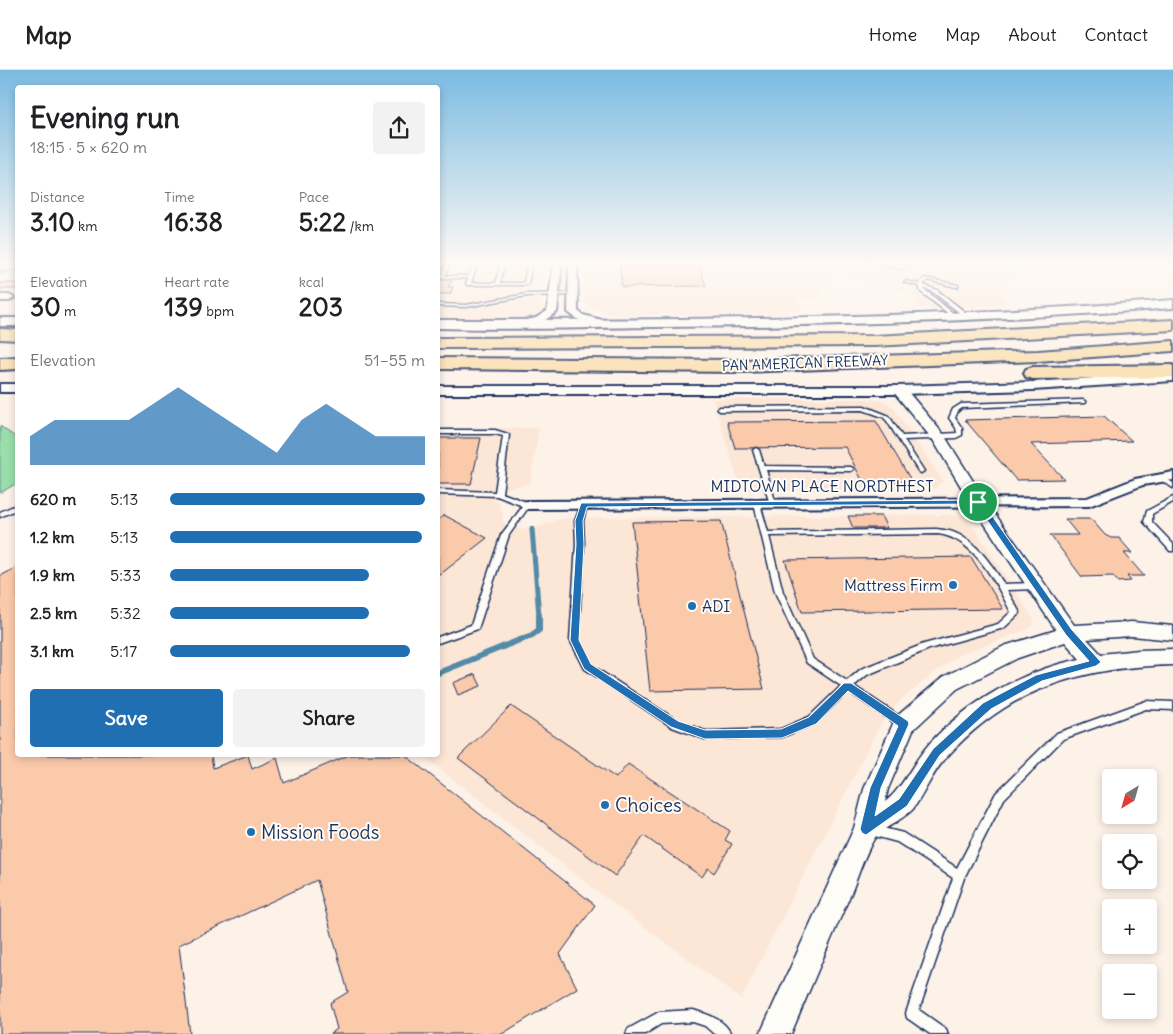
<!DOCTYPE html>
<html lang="en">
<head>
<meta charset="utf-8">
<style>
	:root { --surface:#fff; --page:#f2f2f2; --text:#202124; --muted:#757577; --line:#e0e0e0; --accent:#1f6fb2 }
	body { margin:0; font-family:Delius,sans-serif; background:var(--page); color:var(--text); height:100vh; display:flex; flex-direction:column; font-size:19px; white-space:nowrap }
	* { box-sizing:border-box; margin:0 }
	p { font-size:16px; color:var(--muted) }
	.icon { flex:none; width:28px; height:28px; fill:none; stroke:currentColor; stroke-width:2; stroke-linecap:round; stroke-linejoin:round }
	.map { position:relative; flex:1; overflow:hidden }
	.details { position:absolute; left:15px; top:15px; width:425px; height:672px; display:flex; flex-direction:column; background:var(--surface); border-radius:5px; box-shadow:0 2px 8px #0003 }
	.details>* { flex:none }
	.needle { width:32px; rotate:217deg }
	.fabs { position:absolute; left:1102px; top:699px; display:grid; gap:10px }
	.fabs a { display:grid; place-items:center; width:55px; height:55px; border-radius:5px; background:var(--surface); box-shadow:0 2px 8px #0003; font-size:25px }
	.pin { position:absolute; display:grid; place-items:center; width:42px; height:42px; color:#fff; margin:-21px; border:2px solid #fff; border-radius:50%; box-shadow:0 1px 5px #0007 }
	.round { display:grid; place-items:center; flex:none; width:52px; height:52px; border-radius:5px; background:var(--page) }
	.headline { display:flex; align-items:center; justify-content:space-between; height:85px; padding:0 15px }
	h1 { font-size:28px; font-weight:800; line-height:38px }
	.figures { display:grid; grid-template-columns:repeat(3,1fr); gap:8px; height:85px; padding:5px 15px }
	.figures div { display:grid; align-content:center }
	.figures b { font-size:25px; font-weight:800 }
	.figures small { font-size:14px; font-weight:400 }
	.figures p { font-size:14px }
	.chart { height:140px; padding:10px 15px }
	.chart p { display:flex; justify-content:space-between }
	.chart svg { width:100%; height:90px; margin-top:5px; fill:var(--accent); opacity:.7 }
	.action { display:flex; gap:10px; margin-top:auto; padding:10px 15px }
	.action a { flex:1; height:58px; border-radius:5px; background:var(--accent); color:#fff; font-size:20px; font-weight:800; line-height:58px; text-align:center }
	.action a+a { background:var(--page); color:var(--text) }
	ul { padding:0 15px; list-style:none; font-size:16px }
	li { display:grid; grid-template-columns:80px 60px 1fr; align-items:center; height:38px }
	li i { height:12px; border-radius:6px; background:var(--accent) }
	header { display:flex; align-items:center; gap:30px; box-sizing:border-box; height:70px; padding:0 25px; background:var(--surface); border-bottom:1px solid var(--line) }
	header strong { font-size:24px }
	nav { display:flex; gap:28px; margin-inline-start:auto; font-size:18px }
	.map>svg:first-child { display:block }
</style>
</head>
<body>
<header>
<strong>Map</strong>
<nav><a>Home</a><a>Map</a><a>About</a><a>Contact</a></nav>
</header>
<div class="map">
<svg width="1173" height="964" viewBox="0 0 1173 964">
	<rect width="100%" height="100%" fill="#fdf2e8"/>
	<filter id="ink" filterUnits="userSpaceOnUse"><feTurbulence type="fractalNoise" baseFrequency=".02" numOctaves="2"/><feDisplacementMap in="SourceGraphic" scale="10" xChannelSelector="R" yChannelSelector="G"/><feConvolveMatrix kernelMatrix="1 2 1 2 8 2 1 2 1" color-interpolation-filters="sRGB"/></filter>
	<g filter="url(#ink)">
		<path fill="#fce6d6" d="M438 192H547L542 240 537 246 529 248H438Z
			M585 192H1025L998 224 1012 235 921 239 905 221 837 205 818 220 823 225V228L801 229 798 231 803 240H789L791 244 613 245 583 234Z
			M713 329H863L884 331 893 337 943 411 936 418 741 421Z
			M438 358H539L530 414 510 417 500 423 494 431 499 433 503 447 502 452 515 458 525 459 541 457 556 450 567 448 953 445 962 447 973 456 1034 550 1033 556 1026 560 959 585 935 602 900 631 879 657 741 929 598 822 422 685H438Z"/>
		<path fill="#99deab" stroke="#5a8684" d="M0 356 18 369 17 413 0 423Z"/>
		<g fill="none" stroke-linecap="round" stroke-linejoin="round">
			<path stroke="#538aa7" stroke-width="5" d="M532 459 539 546"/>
			<path stroke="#538aa7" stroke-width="6" d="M438 603 532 565 539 560V545"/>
		</g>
		<path fill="#fbcaab" stroke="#1b2f5e" d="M619 192H698L706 216 622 217Z
			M863 192H918L906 201Z
			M438 210H452L448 217H453L450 224H438Z
			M0 213H18V219H0Z
			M1104 346 1132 371 1031 374 1064 409 1016 410 965 350Z
			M876 351 912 412H863L845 377 735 378 727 352Z
			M438 368H481L471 414H438Z
			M444 445 487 468 438 506V450Z
			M848 446H881L887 458H853Z
			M1065 449H1091L1105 465 1111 468H1119L1132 483H1124L1144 506H1127L1131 511 1118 512 1113 506 1082 507 1050 465H1078Z
			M721 451 764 619 650 621 632 452Z
			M971 487 1003 539 802 542 785 490Z
			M18 497V685H211L213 698 248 685 252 699 277 688 284 713 349 685H405L595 835 560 884 577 918 502 964H330L337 959 330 933 348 922 317 810 179 875 190 964H0V506Z
			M475 604 481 616 458 625 453 613Z
			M511 636 616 708 628 694 730 761 725 770 732 774 714 803 708 798 702 807 644 766 615 806 458 688Z"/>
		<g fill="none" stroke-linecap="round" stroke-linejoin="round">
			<g stroke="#1b2f5e" stroke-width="3">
				<path id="service" d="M447 192H451L445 206H469L474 192H478L471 213H496L501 192H505L500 213H524L528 192H532L528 214 526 215H468L466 214 468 208H440Z
					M18 195V198L0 203V201Z
					M925 208 958 215V217H956L928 210 923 215 937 220 970 246V248H966L933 222 924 218 925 220 959 248 955 249 921 222 919 216 904 212 906 211 919 214Z
					M573 223H575V225L527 226 466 237 438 236V234L466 235 527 224Z
					M1083 330 1085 331V333L962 338 958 341 955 348 962 358V365L956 368 904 370 924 401 921 403 918 401 887 351 883 347 863 340 720 341 717 339 720 337 864 336 887 345 891 349 902 366 957 363 956 358 949 348 953 339 961 334Z
					M438 360H495L508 364 509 365 502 423 529 433 530 435 509 465 478 559 438 573V567L471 555 501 465 523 436 497 426 438 424V420L495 422 503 366 495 364H438Z
					M756 378 759 380 764 396 851 397 854 399 851 401 766 400 776 434 773 436 770 434 753 380Z
					M1160 405 1173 413V418L1158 408 1157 407Z
					M1173 427V432L1152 444V452L1173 474V481H1170L1144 452 1147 441Z
					M755 432H759L760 434 768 462 936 459C943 460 949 460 955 463 977 472 992 495 1004 514L1035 513 1038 514 1039 516 1038 518 1035 519 1007 520 1020 543 1004 558 929 579 867 605 854 616 905 650 907 653 905 656 902 657 899 656 848 621 815 653 782 667 705 669 672 657 585 599 570 570 576 474 575 451 581 435 582 433H586L587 435 583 451 584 474 578 570 591 595 678 651 705 661 781 659 809 647 841 616 807 593 806 591 775 522 754 434ZM938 464C974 468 996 513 1011 542L998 554 924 574 861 599 847 611 813 589 783 522 769 466Z
					M18 434V439L0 447V442Z
					M1146 631 1173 632V640L1146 639 1063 669 1004 729 964 808 919 940 946 959 948 964H930L907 948 906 943 953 808 897 772 867 764 866 760 867 756 871 755 903 763 957 798 996 723 1057 663Z
					M693 940C707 944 724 949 731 964H714L705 956 693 952 661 954 645 964H626L628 959 659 942Z"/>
			</g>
			<g stroke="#1b2f5e" stroke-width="4">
				<path id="minor" d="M554 192H562L557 242 542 252 517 256V252L536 248 547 241Z
					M569 192H577L578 241 583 245 609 252V256L606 257 577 249 568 242Z
					M0 225H9L14 228 9 231H0Z
					M1173 402V410L1143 415 1089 436 527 439 522 438 520 435 522 432 527 431 1087 428 1135 409Z"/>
			</g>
			<g stroke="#1b2f5e" stroke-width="3">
				<path id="tertiary" d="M899 316 904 317 944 365 985 430 1074 555 1132 552 1173 556V570L1132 566 1087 569 1101 584 1139 580 1173 579V595C1082 597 1008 618 946 688 932 703 925 723 913 739 903 750 880 759 874 769 864 785 857 810 849 828 829 873 810 919 791 964H760L854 758 864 719 896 647 943 607 1004 576 1056 560 970 432 933 370 892 320ZM1065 572 1080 589C1024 600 967 632 929 674 912 693 904 717 885 732L888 719 913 660 957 619 1018 588Z"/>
			</g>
			<g stroke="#1b2f5e" stroke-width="4">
				<path id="secondary" d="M1173 230V238C1000 251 826 256 653 257 581 258 509 260 438 258V250C683 250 928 249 1173 230Z
					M0 248H18V256H0Z
					M1173 303V311L1033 320 899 324H438V316H899L1033 312Z
					M0 314H18V322H0Z"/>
			</g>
			<g stroke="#1b2f5e" stroke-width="4">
				<path id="motorway" d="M1173 250V260L874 276 438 278V268L874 266Z
					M0 259 18 260V270L0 269Z
					M1173 271V281L1038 291 742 302 438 299V288L742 290 1038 281Z
					M18 287V299L0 300V288Z
					M1173 295V307L1033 309 1026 307 1024 303 1026 299 1033 297Z"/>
			</g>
			<use href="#service" fill="#fdfcf7" fill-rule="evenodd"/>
			<use href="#minor" fill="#fdfcf7" fill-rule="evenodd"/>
			<use href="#tertiary" fill="#fdfcf7" fill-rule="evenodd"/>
			<use href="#secondary" fill="#fdfcf7" fill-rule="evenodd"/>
			<use href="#motorway" fill="#faddab" fill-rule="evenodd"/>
		</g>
	</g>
	<linearGradient id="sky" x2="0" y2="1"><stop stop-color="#7bbbe2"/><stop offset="0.59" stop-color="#fef9f5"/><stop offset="1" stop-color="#fef9f5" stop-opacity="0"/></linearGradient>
	<rect width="1173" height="327" fill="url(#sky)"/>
	<path fill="#1f6fb2" stroke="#fff" fill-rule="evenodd" d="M981 430 1072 560 1101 592 1096 596 1042 611 991 639 940 685 907 736 866 765 862 763 860 759 870 718 898 656 848 621 816 654 782 668 705 669 671 657 584 599 570 570 576 474 575 451 581 433ZM976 434 1066 565 1089 591 1036 605 983 633 933 679 899 729 875 746 881 718 909 654 908 651 851 613H844L809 647 781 659 705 660 678 651 591 594 579 570 584 474 583 451 587 437Z"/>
	<g fill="#1f6fb2" stroke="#fdfcf7" stroke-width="2">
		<circle cx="953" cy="515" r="5"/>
		<circle cx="692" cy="536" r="5"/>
		<circle cx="605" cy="735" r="5"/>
		<circle cx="251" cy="762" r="5"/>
	</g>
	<g text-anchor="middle" stroke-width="4" stroke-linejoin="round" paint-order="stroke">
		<g font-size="14" fill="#1b2f5e" stroke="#fdfcf7">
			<text transform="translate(805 293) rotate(-2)" y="5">PAN AMERICAN FREEWAY</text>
		</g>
		<g font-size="16" fill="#1b2f5e" stroke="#fdfcf7">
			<text x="822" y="422">MIDTOWN PLACE NORDTHEST</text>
		</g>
		<g font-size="16" fill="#1b2f5e" stroke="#fdfcf7" text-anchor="end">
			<text x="943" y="521">Mattress Firm</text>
			<text x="702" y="542" text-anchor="start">ADI</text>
		</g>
		<g font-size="19" fill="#1b2f5e" stroke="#fdfcf7" text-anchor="start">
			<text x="615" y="742">Choices</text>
			<text x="261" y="769">Mission Foods</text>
		</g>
	</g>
</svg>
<div class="fabs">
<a><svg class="needle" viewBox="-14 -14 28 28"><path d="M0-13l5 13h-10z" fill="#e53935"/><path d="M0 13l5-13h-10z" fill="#757577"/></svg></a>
<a><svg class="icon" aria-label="locate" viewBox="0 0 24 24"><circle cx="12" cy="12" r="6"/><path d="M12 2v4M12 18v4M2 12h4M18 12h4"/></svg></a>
<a>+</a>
<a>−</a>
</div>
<div class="pin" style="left:978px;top:432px;background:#1e9e55"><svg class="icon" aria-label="arrive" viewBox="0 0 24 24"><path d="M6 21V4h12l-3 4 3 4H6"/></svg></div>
<section class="details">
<div class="headline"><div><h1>Evening run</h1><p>18:15 · 5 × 620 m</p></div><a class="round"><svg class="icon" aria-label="share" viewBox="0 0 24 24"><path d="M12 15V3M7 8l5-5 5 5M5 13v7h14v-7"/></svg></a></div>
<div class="figures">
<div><p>Distance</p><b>3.10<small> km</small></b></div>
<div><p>Time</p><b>16:38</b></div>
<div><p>Pace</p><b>5:22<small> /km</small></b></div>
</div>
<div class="figures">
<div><p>Elevation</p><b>30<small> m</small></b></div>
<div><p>Heart rate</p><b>139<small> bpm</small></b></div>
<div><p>kcal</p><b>203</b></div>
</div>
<div class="chart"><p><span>Elevation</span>51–55 m</p>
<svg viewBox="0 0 160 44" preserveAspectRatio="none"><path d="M0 44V30L10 22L20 22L30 22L40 22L50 14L60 6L70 14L80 22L90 30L100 38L110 22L120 14L130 22L140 30L150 30L160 30V44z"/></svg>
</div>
<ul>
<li><b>620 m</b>5:13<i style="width:100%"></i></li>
<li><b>1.2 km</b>5:13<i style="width:99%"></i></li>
<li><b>1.9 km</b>5:33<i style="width:78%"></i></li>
<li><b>2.5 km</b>5:32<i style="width:78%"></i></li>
<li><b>3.1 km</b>5:17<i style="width:94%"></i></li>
</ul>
<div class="action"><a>Save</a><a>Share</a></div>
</section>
</div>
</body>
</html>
